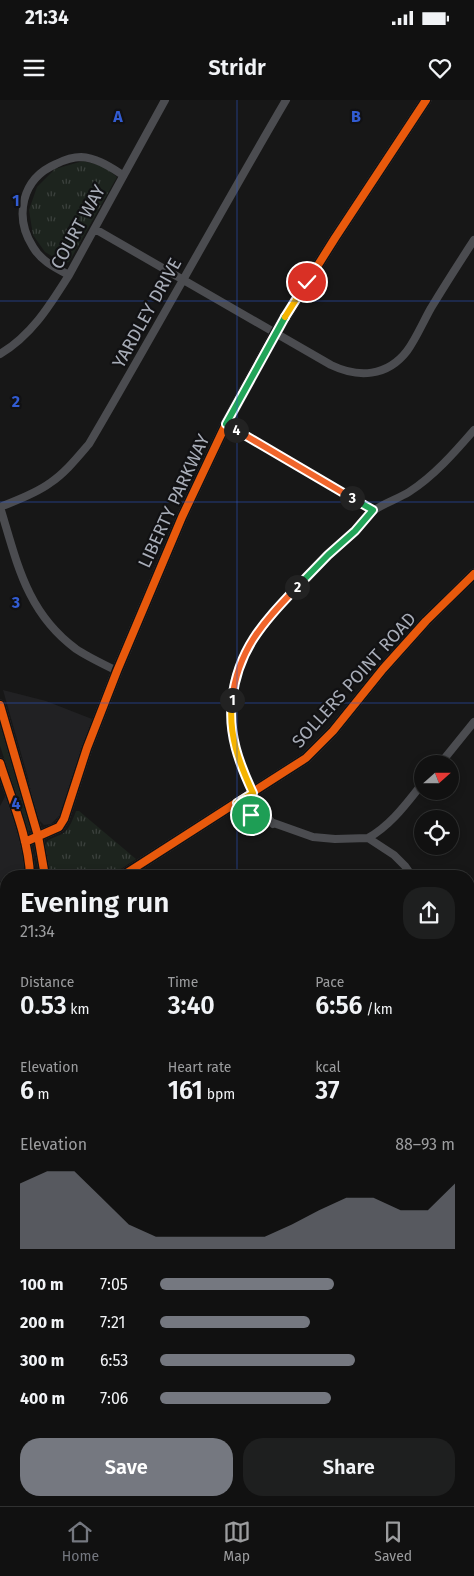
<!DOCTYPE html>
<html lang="en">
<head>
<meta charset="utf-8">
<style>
	:root { --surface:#111; --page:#1e1f1f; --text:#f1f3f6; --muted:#9c9d9f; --line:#303131; --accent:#757880 }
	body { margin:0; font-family:"Fira Sans",sans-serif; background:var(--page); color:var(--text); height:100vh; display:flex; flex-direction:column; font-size:19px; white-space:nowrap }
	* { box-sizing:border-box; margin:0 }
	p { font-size:16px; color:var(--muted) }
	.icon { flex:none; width:28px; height:28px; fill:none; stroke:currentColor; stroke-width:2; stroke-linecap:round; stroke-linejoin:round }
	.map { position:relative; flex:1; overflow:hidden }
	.details { position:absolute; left:0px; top:770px; width:475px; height:636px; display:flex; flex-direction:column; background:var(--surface); border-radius:20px 20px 0 0; box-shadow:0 2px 8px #0003,0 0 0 1px var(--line) }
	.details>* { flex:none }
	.needle { width:32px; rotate:69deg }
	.buttons { position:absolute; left:414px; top:655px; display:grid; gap:10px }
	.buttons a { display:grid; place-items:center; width:45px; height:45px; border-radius:50%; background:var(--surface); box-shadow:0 2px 8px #0003,0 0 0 1px var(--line); font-size:25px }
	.pin { position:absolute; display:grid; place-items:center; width:42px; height:42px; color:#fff; margin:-21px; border:2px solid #fff; border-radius:50%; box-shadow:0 1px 5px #0007 }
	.km { position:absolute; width:25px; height:25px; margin:-12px; border-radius:50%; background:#222; color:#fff; font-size:14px; line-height:25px; text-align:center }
	.round { display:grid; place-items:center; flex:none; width:52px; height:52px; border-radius:20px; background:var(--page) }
	.overview { display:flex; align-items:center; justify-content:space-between; height:85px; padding:0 20px }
	h1 { font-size:28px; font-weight:600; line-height:38px }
	.stats { display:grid; grid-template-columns:repeat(3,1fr); gap:8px; height:85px; padding:5px 20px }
	.stats div { display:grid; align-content:center }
	.stats b { font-size:25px; font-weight:600 }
	.stats small { font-size:14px; font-weight:400 }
	.stats p { font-size:14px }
	.chart { height:140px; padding:10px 20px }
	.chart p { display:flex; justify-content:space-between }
	.chart svg { width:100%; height:90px; margin-top:5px; fill:var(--accent); opacity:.7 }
	.cta { display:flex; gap:10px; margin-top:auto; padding:10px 20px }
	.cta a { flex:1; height:58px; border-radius:20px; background:var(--accent); color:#fff; font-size:20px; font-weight:600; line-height:58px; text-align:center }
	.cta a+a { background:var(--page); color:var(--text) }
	ul { padding:0 20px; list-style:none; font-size:16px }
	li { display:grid; grid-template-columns:80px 60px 1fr; align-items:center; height:38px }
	li i { height:12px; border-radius:6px; background:var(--accent) }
	.status { display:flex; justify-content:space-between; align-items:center; height:35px; padding:0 25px; background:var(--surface); direction:ltr }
	.status svg { height:14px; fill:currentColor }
	header { display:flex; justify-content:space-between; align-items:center; height:65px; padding:0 20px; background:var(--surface); font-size:22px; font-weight:600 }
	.tabs { display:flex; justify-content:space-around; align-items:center; height:70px; border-top:1px solid var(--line); background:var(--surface); font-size:14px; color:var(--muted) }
	.tabs a { display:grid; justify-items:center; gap:2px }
	.tabs .current { color:var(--accent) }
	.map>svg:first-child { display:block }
</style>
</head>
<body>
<div class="status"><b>21:34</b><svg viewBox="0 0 49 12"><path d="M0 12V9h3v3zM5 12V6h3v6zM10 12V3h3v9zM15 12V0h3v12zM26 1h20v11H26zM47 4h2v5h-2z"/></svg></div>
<header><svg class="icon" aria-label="menu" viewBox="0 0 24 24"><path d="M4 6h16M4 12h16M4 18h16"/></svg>Stridr<svg class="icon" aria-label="heart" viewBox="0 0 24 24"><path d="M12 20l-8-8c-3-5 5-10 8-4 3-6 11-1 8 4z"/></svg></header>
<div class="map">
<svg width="474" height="1406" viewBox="0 0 474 1406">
	<defs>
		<pattern id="grass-tufts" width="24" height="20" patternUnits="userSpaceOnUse" patternTransform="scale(1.25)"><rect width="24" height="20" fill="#1d241e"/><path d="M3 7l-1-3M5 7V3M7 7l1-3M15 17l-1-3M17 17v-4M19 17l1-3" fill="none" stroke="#3b413d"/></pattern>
		<pattern id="wetland-marsh" width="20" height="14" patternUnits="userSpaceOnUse" patternTransform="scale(1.25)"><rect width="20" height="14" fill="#1d241e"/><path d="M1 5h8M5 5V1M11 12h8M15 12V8" fill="none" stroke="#3b413d"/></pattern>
		<pattern id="water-waves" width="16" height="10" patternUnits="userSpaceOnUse" patternTransform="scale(1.25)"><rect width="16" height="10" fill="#2a3239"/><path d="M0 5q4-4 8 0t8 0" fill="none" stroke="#464d54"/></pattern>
	</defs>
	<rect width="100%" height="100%" fill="#171717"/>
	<path fill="#212123" d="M3 590 46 601 92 619 59 716 51 724 44 725 39 720 35 712 28 678Z
		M7 693 19 728 27 776H6V783L0 781V706Z
		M0 800 6 801V883L0 882Z"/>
	<path fill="url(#grass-tufts)" d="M83 61 103 66 117 77 69 162 64 163 45 152 33 135 29 110 37 87 55 69Z
		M76 711H79L136 759 110 776H49C47 767 42 754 45 745 48 737 59 737 65 732 70 727 73 719 76 711Z
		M0 882 6 883V892L4 894 0 931Z
		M469 926 474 928V1031L469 1030Z
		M6 1381V1400H24L26 1406H0V1383Z"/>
	<path fill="url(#wetland-marsh)" d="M8 1400H24L27 1406H5Z"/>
	<path fill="#1d241e" d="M0 623 31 730 28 731 0 646Z"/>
	<path fill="url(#water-waves)" d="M469 1030 474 1031V1168L469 1167Z"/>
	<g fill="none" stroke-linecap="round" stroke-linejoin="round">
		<path stroke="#4b4c50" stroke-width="8" d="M95 129 331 265C358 278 387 277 407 251 416 239 423 222 431 208 445 185 459 163 474 140
			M69 175C56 168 41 161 33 147 14 117 21 79 56 64 64 60 72 57 81 57 97 58 110 67 123 75
			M0 254C32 235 50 205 69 175L165 0
			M226 324 373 410
			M0 407C17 400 35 394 50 383 65 373 77 358 89 344 156 230 219 114 286 0
			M0 407C17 462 26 512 76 549 88 557 103 564 117 571
			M440 664 474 622
			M237 703 251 715 313 737 335 739 368 738 394 755 405 766 412 776
			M273 724C256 703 245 679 237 654 217 586 245 543 290 495 303 481 315 467 329 454 338 446 347 440 355 432 361 426 366 418 372 412 381 404 398 399 409 392 434 376 455 352 474 330
			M368 738C391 725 406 704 422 684
			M469 863 474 867
			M0 1133H6
			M0 1331 6 1329
			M88 1400 91 1406
			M208 1400 210 1406
			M320 1400 323 1406
			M435 1400 439 1406"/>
		<path stroke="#4a4a4e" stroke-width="11" d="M0 605 38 736 45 776
			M0 663C11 698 29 739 30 776
			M25 742 59 727 64 719 87 648 117 571 182 417 226 324 276 232 335 138 426 0
			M122 776 306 658 333 631 383 569 426 521 474 474
			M0 793 6 795"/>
		<g stroke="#111113" stroke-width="11">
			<path id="cycleway" d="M0 605 38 736 45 776
				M0 663C11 698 29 739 30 776
				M25 742 59 727 64 719 87 648 117 571 182 417 226 324 276 232 335 138 426 0
				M122 776 306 658 333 631 383 569 426 521 474 474"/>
		</g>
		<use href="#cycleway" stroke="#e8590c" stroke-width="8"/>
	</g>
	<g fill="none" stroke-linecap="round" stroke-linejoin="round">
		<g stroke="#fff" stroke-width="10">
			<path id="split-1" d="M232 600C228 634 239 663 253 693L237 703 251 715"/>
		</g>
		<g stroke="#fff" stroke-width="10">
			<path id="split-2" d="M232 600C238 549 263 523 297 487"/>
		</g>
		<g stroke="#fff" stroke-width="10">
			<path id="split-3" d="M297 487 328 455 355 431 373 410 352 398"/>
		</g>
		<g stroke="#fff" stroke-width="10">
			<path id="split-4" d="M236 330 352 398"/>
		</g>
		<g stroke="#fff" stroke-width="10">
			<path id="split-5" d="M236 330 226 324 285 217"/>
		</g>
		<g stroke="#fff" stroke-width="10">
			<path id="split-6" d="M285 217 307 182"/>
		</g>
		<use href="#split-1" stroke="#f5b400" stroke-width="6"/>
		<use href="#split-2" stroke="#f0652b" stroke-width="6"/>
		<use href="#split-3" stroke="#22a559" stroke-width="6"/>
		<use href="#split-4" stroke="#f0652b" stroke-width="6"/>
		<use href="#split-5" stroke="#22a559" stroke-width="6"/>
		<use href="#split-6" stroke="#f5b400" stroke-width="6"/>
	</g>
	<path fill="none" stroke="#325cd3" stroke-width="1" stroke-opacity="0.55" d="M237 0V776M0 201H474M0 402H474M0 603H474M0 803H6M469 803H474M0 1004H6M469 1004H474M0 1205H6M469 1205H474M237 1400V1406"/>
	<g text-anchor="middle" stroke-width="4.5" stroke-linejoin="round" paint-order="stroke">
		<g font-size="18" fill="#a8adb8" stroke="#111113">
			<text transform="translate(78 127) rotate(-61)" y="6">COURT WAY</text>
			<text transform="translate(147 213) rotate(-61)" y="6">YARDLEY DRIVE</text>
			<text transform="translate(174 401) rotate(-65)" y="6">LIBERTY PARKWAY</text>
			<text transform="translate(354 580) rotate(-48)" y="6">SOLLERS POINT ROAD</text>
		</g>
	</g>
	<g font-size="16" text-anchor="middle" font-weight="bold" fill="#325cd3" stroke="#111113" stroke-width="4.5" stroke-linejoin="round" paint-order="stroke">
		<text x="118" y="22">A</text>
		<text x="356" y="22">B</text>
		<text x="16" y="106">1</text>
		<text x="16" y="307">2</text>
		<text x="16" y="508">3</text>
		<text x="16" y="709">4</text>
	</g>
</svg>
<div class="buttons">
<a><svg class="needle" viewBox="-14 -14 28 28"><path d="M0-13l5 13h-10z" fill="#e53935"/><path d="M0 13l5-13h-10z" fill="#9c9d9f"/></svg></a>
<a><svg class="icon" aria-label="locate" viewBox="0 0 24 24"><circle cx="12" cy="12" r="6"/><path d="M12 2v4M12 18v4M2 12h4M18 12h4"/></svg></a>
</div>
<div class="pin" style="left:251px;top:715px;background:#1e9e55"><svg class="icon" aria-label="arrive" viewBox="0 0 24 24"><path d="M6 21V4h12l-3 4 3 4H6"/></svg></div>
<div class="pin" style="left:307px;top:182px;background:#d93025"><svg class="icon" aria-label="check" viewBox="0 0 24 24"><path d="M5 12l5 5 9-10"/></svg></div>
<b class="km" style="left:232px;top:600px">1</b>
<b class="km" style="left:297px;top:487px">2</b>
<b class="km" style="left:352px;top:398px">3</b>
<b class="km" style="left:236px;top:330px">4</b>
<section class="details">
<div class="overview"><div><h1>Evening run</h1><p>21:34</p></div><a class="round"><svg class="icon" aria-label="share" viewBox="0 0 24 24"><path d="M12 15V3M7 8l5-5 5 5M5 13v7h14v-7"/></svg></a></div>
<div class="stats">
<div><p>Distance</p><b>0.53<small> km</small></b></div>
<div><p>Time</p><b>3:40</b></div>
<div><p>Pace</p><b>6:56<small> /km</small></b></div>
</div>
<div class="stats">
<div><p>Elevation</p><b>6<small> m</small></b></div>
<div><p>Heart rate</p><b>161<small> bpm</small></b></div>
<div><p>kcal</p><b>37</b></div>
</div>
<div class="chart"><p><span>Elevation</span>88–93 m</p>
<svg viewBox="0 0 160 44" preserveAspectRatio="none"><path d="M0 44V12L10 6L20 6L30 19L40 32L50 38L60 38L70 38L80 38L90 38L100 32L110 25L120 19L130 19L140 25L150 25L160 12V44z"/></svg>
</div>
<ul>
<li><b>100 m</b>7:05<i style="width:59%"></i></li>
<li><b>200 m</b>7:21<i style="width:51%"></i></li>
<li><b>300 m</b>6:53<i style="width:66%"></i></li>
<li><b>400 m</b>7:06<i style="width:58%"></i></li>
</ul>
<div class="cta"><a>Save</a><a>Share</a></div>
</section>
</div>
<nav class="tabs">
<a class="current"><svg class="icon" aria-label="home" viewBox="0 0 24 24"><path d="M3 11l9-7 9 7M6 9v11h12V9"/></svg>Home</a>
<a><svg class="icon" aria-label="map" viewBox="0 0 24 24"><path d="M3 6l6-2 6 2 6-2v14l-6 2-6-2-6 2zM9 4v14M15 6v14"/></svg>Map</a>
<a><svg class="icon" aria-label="saved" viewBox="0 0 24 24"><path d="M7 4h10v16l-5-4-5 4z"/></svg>Saved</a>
</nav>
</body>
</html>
